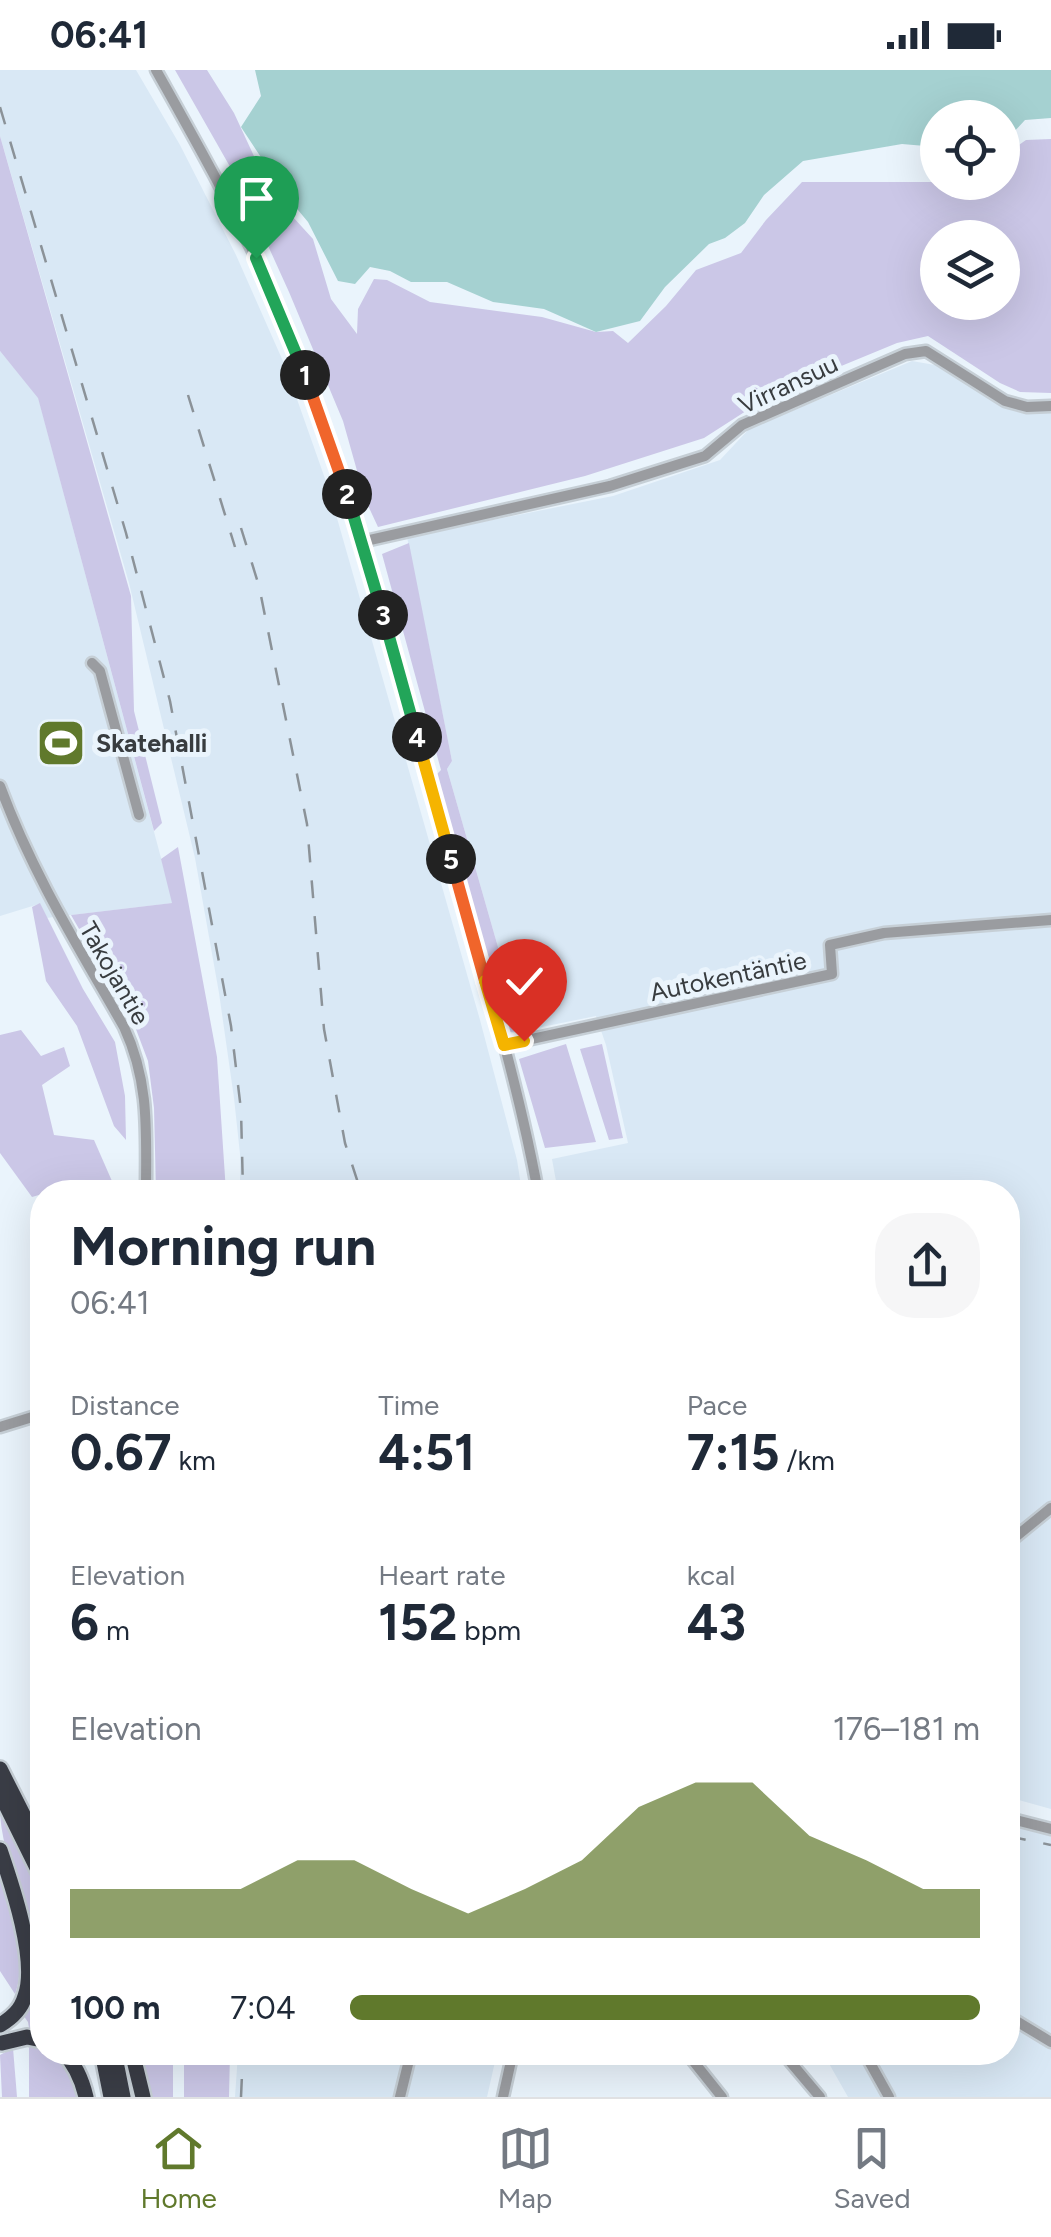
<!DOCTYPE html>
<html lang="en">
<head>
<meta charset="utf-8">
<style>
	:root { --surface:#fff; --page:#f6f6f7; --text:#1f2937; --muted:#747a83; --line:#e0e1e3; --accent:#60792c }
	body { margin:0; font-family:Figtree,sans-serif; background:var(--page); color:var(--text); height:100vh; display:flex; flex-direction:column; font-size:38px; white-space:nowrap }
	* { box-sizing:border-box; margin:0 }
	p { font-size:32px; color:var(--muted) }
	.icon { flex:none; width:55px; height:55px; fill:none; stroke:currentColor; stroke-width:2; stroke-linecap:round; stroke-linejoin:round }
	.map { position:relative; flex:1; overflow:hidden }
	.panel { position:absolute; left:30px; top:1110px; width:990px; height:885px; display:flex; flex-direction:column; background:var(--surface); border-radius:40px; box-shadow:0 10px 40px #0002 }
	.panel>* { flex:none }
	.controls { position:absolute; left:920px; top:30px; display:grid; gap:20px }
	.controls a { display:grid; place-items:center; width:100px; height:100px; border-radius:50%; background:var(--surface); box-shadow:0 10px 40px #0002; font-size:50px }
	.pin { position:absolute; display:grid; place-items:center; width:85px; height:85px; color:#fff; margin:-102px -42px; border-radius:50% 50% 50% 0; rotate:-45deg; box-shadow:0 0 10px #0007 }
	.pin .icon { rotate:45deg }
	.km { position:absolute; width:50px; height:50px; margin:-25px; border-radius:50%; background:#222; color:#fff; font-size:28px; line-height:50px; text-align:center }
	.round { display:grid; place-items:center; flex:none; width:105px; height:105px; border-radius:40px; background:var(--page) }
	.head { display:flex; align-items:center; justify-content:space-between; height:170px; padding:0 40px }
	h1 { font-size:55px; font-weight:700; line-height:75px }
	.metrics { display:grid; grid-template-columns:repeat(3,1fr); gap:15px; height:170px; padding:10px 40px }
	.metrics div { display:grid; align-content:center }
	.metrics b { font-size:50px; font-weight:700 }
	.metrics small { font-size:28px; font-weight:400 }
	.metrics p { font-size:28px }
	.chart { height:280px; padding:20px 40px }
	.chart p { display:flex; justify-content:space-between }
	.chart svg { width:100%; height:180px; margin-top:10px; fill:var(--accent); opacity:.7 }
	ul { padding:0 40px; list-style:none; font-size:32px }
	li { display:grid; grid-template-columns:160px 120px 1fr; align-items:center; height:75px }
	li i { height:25px; border-radius:12px; background:var(--accent) }
	.status { display:flex; justify-content:space-between; align-items:center; height:70px; padding:0 50px; background:var(--surface); direction:ltr }
	.status svg { height:28px; fill:currentColor }
	.tab-bar { display:flex; justify-content:space-around; align-items:center; height:140px; border-top:2px solid var(--line); background:var(--surface); font-size:28px; color:var(--muted) }
	.tab-bar a { display:grid; justify-items:center; gap:5px }
	.tab-bar .selected { color:var(--accent) }
	.map>svg:first-child { display:block }
</style>
</head>
<body>
<div class="status"><b>06:41</b><svg viewBox="0 0 49 12"><path d="M0 12V9h3v3zM5 12V6h3v6zM10 12V3h3v9zM15 12V0h3v12zM26 1h20v11H26zM47 4h2v5h-2z"/></svg></div>
<div class="map">
<svg width="1051" height="2027" viewBox="0 0 1051 2027">
	<rect width="100%" height="100%" fill="#eaf4fc"/>
	<path fill="#d9e8f5" d="M0 0H136L180 75 236 185 286 298 329 420 480 950 517 1090 522 1122H240V1084L234 1028 219 923 195 788 129 513 0 66Z
		M0 281 38 327 173 833 46 848 39 834 0 846Z
		M912 291 935 295 1007 339 1051 340V1739L1008 1727V1122H558L552 1089 628 1073 606 975 596 946 522 961 447 699 452 691 407 467 613 426 720 390 749 359Z
		M1008 1752 1022 1758 1051 1763V2027H895L870 1983 1008 1982Z
		M238 1983H497L487 2027H235Z
		M823 1983H857L881 2027H848Z"/>
	<path fill="#cbc7e7" fill-rule="evenodd" d="M175 0H207L234 43 271 123 313 169 331 229 357 264 358 239 374 209 387 210 430 232 542 247 596 262 613 261 628 273 666 236 696 200 741 183 766 150 802 112H1002L1003 86 1026 70 1051 69V323L1020 322 1000 313 928 266 897 273 771 325 704 368 585 406 378 457 365 429 343 351 289 222 241 116ZM938 168H1002V232H938Z
		M0 66 131 526 134 641 162 753 154 761 38 328 0 281Z
		M409 473 452 691 447 699 522 961 509 962 436 705 441 700 382 484Z
		M178 777 217 987 226 1122H156L154 1038 148 991 134 954 71 845 172 833 161 789Z
		M40 833 83 919 115 972 125 1026 126 1070 114 1056 77 956 46 911 32 837Z
		M21 960 41 986 64 977 70 996 42 1015 54 1065 94 1070 115 1118 128 1122H64L56 1120 32 1127 0 1083V965Z
		M566 974 596 1072 545 1078 519 989Z
		M602 974 623 1068 609 1070 580 979Z
		M0 1738 42 1826V1961L29 1958 28 1952 23 1945C28 1936 35 1927 36 1916 42 1858 0 1794 0 1738Z
		M0 1806C10 1839 28 1891 15 1924L0 1901Z
		M31 1972 42 1975V1982L59 1983 72 2002 82 2027H29V1978Z
		M13 1978 17 2027H2L0 1985Z
		M138 1983H173V2027H150Z
		M184 1983H230L229 2027H184Z"/>
	<path fill="#a5d1d1" d="M255 0H1051V48L1025 50 1011 65 1003 70 1002 48H938L937 77 902 74 803 91 764 125 745 153 725 168 709 174 665 217 640 251 596 262 544 239 493 232 447 212H411L390 201 370 197 355 214 338 211 308 152 288 128 241 57 261 26Z"/>
	<g fill="none" stroke-linecap="round" stroke-linejoin="round">
		<g stroke="#c6cfd6" stroke-width="15">
			<path id="minor" d="M156 0C199 77 243 154 278 236 345 397 388 566 436 734 472 863 514 991 538 1122
				M361 472 610 416 705 386 742 355 905 284 926 281 1005 331 1027 337 1051 336
				M92 593 100 601 139 745
				M0 716C32 803 79 878 124 957 150 1013 146 1063 146 1122
				M504 975 832 904 830 875 884 863 1051 850
				M0 1357 42 1344
				M1008 1473 1051 1438
				M1008 1748 1051 1759
				M1008 1946 1051 1972
				M686 1982 722 2027
				M782 1982 820 2027
				M864 1982 889 2027
				M400 2027 411 1982
				M503 2027 513 1982"/>
		</g>
		<g stroke="#c6cfd6" stroke-width="20">
			<path id="highway" d="M0 1699 42 1782
				M0 1723 42 1808
				M0 1780C12 1815 38 1891 25 1926 21 1940 12 1948 0 1955
				M2 1973 27 1967 42 1970
				M63 1982C76 1995 82 2010 86 2027
				M102 1982 111 2027
				M114 1982 123 2027
				M132 1982 143 2027"/>
		</g>
		<use href="#minor" stroke="#9a9ca0" stroke-width="10"/>
		<use href="#highway" stroke="#3a3d46" stroke-width="15"/>
		<path stroke="#8b9298" stroke-width="2.5" stroke-dasharray="18 18" stroke-linecap="butt" d="M0 37 126 463 170 631 231 956 241 1040 243 1122
			M188 325 235 477
			M241 458 259 516 307 754 324 959 345 1073 361 1122
			M1008 1766 1051 1775
			M241 2027 243 1982"/>
	</g>
	<g fill="none" stroke-linecap="round" stroke-linejoin="round">
		<g stroke="#fff" stroke-width="20">
			<path id="split-1" d="M256 188 305 305"/>
		</g>
		<g stroke="#fff" stroke-width="20">
			<path id="split-2" d="M305 305 347 424"/>
		</g>
		<g stroke="#fff" stroke-width="20">
			<path id="split-3" d="M347 424 383 545"/>
		</g>
		<g stroke="#fff" stroke-width="20">
			<path id="split-4" d="M383 545 417 667"/>
		</g>
		<g stroke="#fff" stroke-width="20">
			<path id="split-5" d="M417 667 451 789"/>
		</g>
		<g stroke="#fff" stroke-width="20">
			<path id="split-6" d="M451 789 485 911"/>
		</g>
		<g stroke="#fff" stroke-width="20">
			<path id="split-7" d="M485 911 504 975 524 971"/>
		</g>
		<use href="#split-1" stroke="#22a559" stroke-width="12"/>
		<use href="#split-2" stroke="#f0652b" stroke-width="12"/>
		<use href="#split-3" stroke="#22a559" stroke-width="12"/>
		<use href="#split-4" stroke="#22a559" stroke-width="12"/>
		<use href="#split-5" stroke="#f5b400" stroke-width="12"/>
		<use href="#split-6" stroke="#f0652b" stroke-width="12"/>
		<use href="#split-7" stroke="#f5b400" stroke-width="12"/>
	</g>
	<defs>
		<g id="stadium-square" transform="scale(2.5)"><rect x="-9" y="-9" width="18" height="18" rx="4" fill="#60792c" stroke="#eaf4fc"/><path d="M0-5a6.5 5 0 1 0 0 10a6.5 5 0 1 0 0-10ZM-3.5-1.8h7v3.6h-7Z" fill="#fff"/></g>
	</defs>
	<g fill-rule="evenodd">
		<use href="#stadium-square" x="61" y="673"/>
	</g>
	<g text-anchor="middle" stroke-width="10" stroke-linejoin="round" paint-order="stroke">
		<g font-size="25" fill="#383c3f" stroke="#eaf4fc">
			<text transform="translate(788 314) rotate(-25)" y="9">Virransuu</text>
			<text transform="translate(115 903) rotate(60)" y="9">Takojantie</text>
			<text transform="translate(728 906) rotate(-12)" y="9">Autokentäntie</text>
		</g>
		<g font-size="25" font-weight="bold" fill="#383c3f" stroke="#eaf4fc" text-anchor="start">
			<text x="96" y="682">Skatehalli</text>
		</g>
	</g>
</svg>
<div class="controls">
<a><svg class="icon" aria-label="locate" viewBox="0 0 24 24"><circle cx="12" cy="12" r="6"/><path d="M12 2v4M12 18v4M2 12h4M18 12h4"/></svg></a>
<a><svg class="icon" aria-label="layers" viewBox="0 0 24 24"><path d="M12 4l9 5-9 5-9-5zM3 14l9 5 9-5"/></svg></a>
</div>
<div class="pin" style="left:256px;top:188px;background:#1e9e55"><svg class="icon" aria-label="arrive" viewBox="0 0 24 24"><path d="M6 21V4h12l-3 4 3 4H6"/></svg></div>
<div class="pin" style="left:524px;top:971px;background:#d93025"><svg class="icon" aria-label="check" viewBox="0 0 24 24"><path d="M5 12l5 5 9-10"/></svg></div>
<b class="km" style="left:305px;top:305px">1</b>
<b class="km" style="left:347px;top:424px">2</b>
<b class="km" style="left:383px;top:545px">3</b>
<b class="km" style="left:417px;top:667px">4</b>
<b class="km" style="left:451px;top:789px">5</b>
<section class="panel">
<div class="head"><div><h1>Morning run</h1><p>06:41</p></div><a class="round"><svg class="icon" aria-label="share" viewBox="0 0 24 24"><path d="M12 15V3M7 8l5-5 5 5M5 13v7h14v-7"/></svg></a></div>
<div class="metrics">
<div><p>Distance</p><b>0.67<small> km</small></b></div>
<div><p>Time</p><b>4:51</b></div>
<div><p>Pace</p><b>7:15<small> /km</small></b></div>
</div>
<div class="metrics">
<div><p>Elevation</p><b>6<small> m</small></b></div>
<div><p>Heart rate</p><b>152<small> bpm</small></b></div>
<div><p>kcal</p><b>43</b></div>
</div>
<div class="chart"><p><span>Elevation</span>176–181 m</p>
<svg viewBox="0 0 160 44" preserveAspectRatio="none"><path d="M0 44V32L10 32L20 32L30 32L40 25L50 25L60 32L70 38L80 32L90 25L100 12L110 6L120 6L130 19L140 25L150 32L160 32V44z"/></svg>
</div>
<ul>
<li><b>100 m</b>7:04<i style="width:100%"></i></li>
</ul>
</section>
</div>
<nav class="tab-bar">
<a class="selected"><svg class="icon" aria-label="home" viewBox="0 0 24 24"><path d="M3 11l9-7 9 7M6 9v11h12V9"/></svg>Home</a>
<a><svg class="icon" aria-label="map" viewBox="0 0 24 24"><path d="M3 6l6-2 6 2 6-2v14l-6 2-6-2-6 2zM9 4v14M15 6v14"/></svg>Map</a>
<a><svg class="icon" aria-label="saved" viewBox="0 0 24 24"><path d="M7 4h10v16l-5-4-5 4z"/></svg>Saved</a>
</nav>
</body>
</html>
